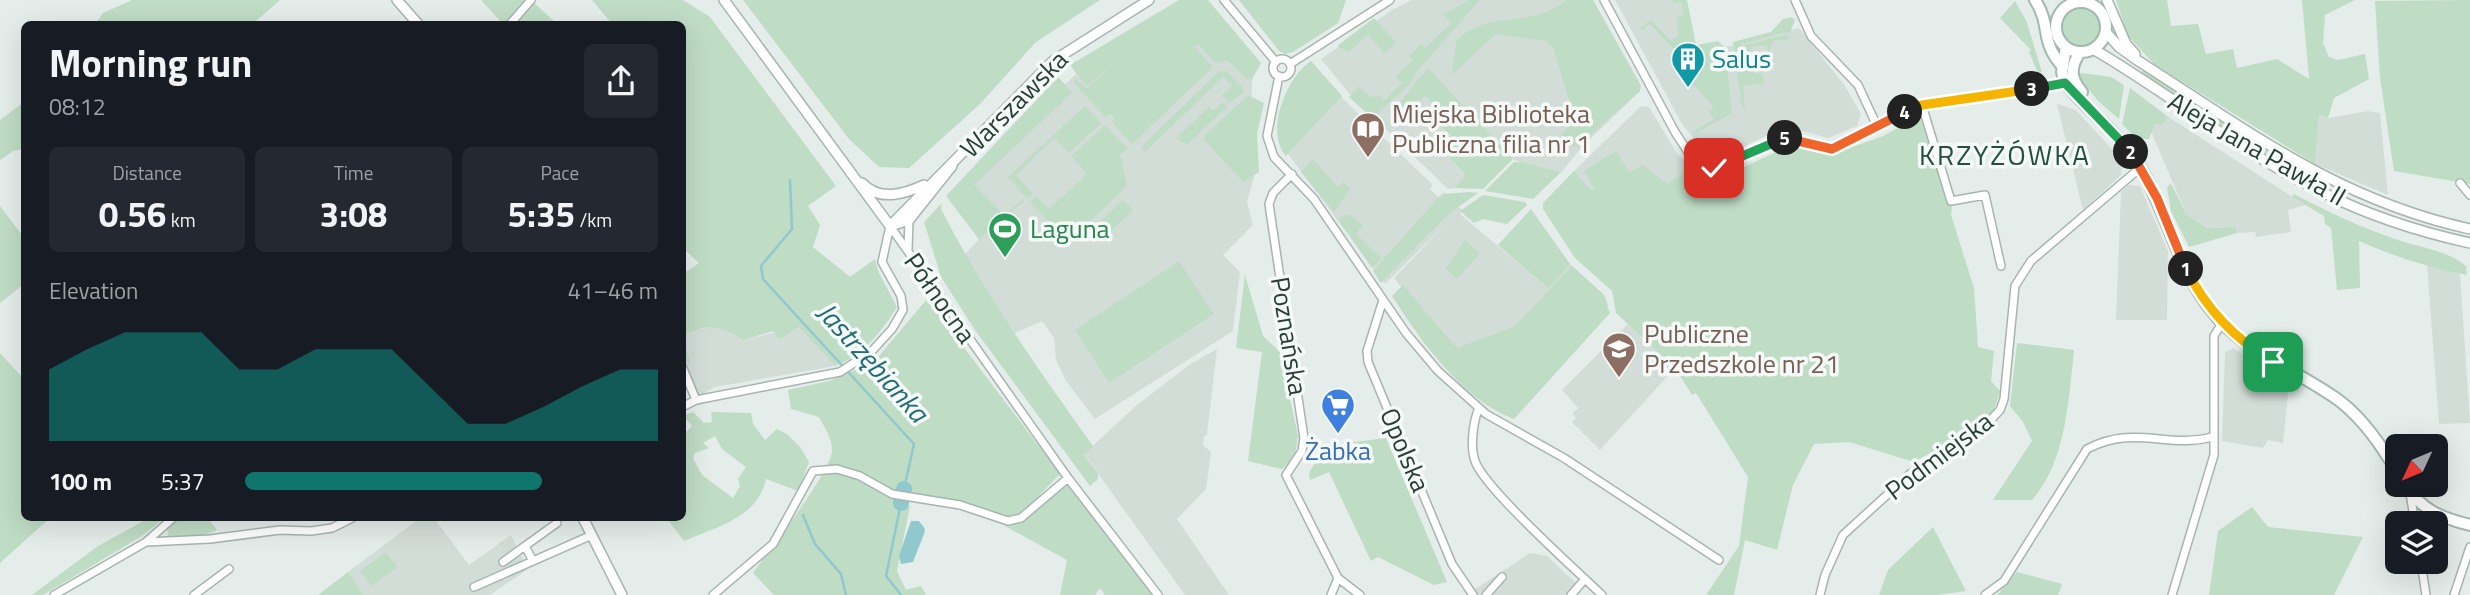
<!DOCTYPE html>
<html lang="en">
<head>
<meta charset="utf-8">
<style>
	:root { --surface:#171b24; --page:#242831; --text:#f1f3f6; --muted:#9ea1a6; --accent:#0f766e }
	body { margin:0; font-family:"Titillium Web",sans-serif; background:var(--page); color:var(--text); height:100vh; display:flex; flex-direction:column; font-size:26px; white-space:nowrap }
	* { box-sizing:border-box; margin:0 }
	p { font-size:23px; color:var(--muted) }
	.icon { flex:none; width:38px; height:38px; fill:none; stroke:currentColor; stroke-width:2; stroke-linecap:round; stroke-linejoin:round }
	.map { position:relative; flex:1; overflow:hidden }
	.details { position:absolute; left:21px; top:21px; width:665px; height:500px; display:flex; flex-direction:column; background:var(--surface); border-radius:10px; box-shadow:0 7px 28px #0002 }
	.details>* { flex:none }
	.needle { width:46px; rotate:226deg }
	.controls { position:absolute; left:2385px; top:434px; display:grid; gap:14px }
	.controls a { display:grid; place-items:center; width:63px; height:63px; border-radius:10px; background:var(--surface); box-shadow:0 7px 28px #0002; font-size:35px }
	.pin { position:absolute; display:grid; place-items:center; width:60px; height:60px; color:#fff; margin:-30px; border-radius:14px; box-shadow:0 4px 10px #0006 }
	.km { position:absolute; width:35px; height:35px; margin:-18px; border-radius:50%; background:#222; color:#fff; font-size:19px; line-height:35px; text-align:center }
	.round { display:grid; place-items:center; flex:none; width:74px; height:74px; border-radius:10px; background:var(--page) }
	.headline { display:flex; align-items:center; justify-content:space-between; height:119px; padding:0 28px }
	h1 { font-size:38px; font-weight:700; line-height:52px }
	.figures { display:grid; grid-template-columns:repeat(3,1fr); gap:10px; height:119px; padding:7px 28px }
	.figures div { display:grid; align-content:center; border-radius:10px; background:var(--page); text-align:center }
	.figures b { font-size:35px; font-weight:700 }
	.figures small { font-size:19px; font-weight:400 }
	.figures p { font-size:19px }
	.chart { height:196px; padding:14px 28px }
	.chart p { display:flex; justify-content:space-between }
	.chart svg { width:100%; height:126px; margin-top:7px; fill:var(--accent); opacity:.7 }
	ul { padding:0 28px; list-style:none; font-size:23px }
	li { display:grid; grid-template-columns:112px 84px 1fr; align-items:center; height:52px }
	li i { height:18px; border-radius:9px; background:var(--accent) }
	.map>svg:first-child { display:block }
</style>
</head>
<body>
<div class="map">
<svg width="2470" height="595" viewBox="0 0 2470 595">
	<rect width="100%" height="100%" fill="#e4ede9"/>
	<path fill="#d3ddd8" d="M1196 0 1259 68 1253 74 1251 100 1257 166 1247 202 1253 225 1223 255 1240 272 1233 331 1095 419 1066 381 1056 360 1054 338 1042 321 1011 335 963 256 979 239 950 201 1060 80 1065 84 1076 74 1073 69 1118 40Z
		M1412 0H1593L1641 85 1640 91 1582 147 1560 174 1514 160 1428 69 1425 96 1440 113 1436 122 1451 136 1448 156 1465 176 1455 188 1448 189 1352 97 1321 59 1392 10Z
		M1615 0H1685L1688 13 1679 16 1699 54 1799 28 1845 86 1861 114 1857 126 1828 138 1795 129H1780L1725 156 1707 155 1682 124Z
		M1341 97 1433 185 1430 189 1438 197 1444 192 1463 211 1460 214 1549 289 1570 264 1605 296 1608 305 1518 407 1470 376 1394 278 1448 222 1385 284 1288 154Z
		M2057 104 2076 110 2122 160 2121 175 2083 210Z
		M1641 106 1649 107 1678 155 1691 166 1667 185 1629 173 1600 192 1590 189 1574 171Z
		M2368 111 2380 113 2388 195 2315 164 2319 115 2328 118Z
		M2167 116 2305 205 2288 210 2291 232 2256 237 2255 232 2237 233 2235 227 2207 228 2186 214 2151 131 2155 123 2162 126Z
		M2129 185 2140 186 2168 251 2167 320H2116L2121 192Z
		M2427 264 2460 274 2470 423 2439 424Z
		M1628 324 1675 368 1600 450 1572 422 1576 418 1572 414 1578 408 1562 390Z
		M799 326 835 366 715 387 699 396 684 363 691 364 683 336 698 329 718 327 744 340Z
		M2233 348 2289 384 2283 443 2268 440 2263 448 2222 441 2225 353Z
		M1217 349 1207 435 1204 436 1203 445 1211 452 1206 489 1177 519 1229 595H1185L1084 454 1137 405 1189 365Z
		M420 518H434L469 565 511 535 528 569 490 595H364L348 572Z
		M1530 553 1547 556 1581 588 1575 595H1466Z"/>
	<path fill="#bfdcc5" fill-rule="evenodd" d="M132 0H280L253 24H95L103 13Z
		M481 0H531L557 24H503Z
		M592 0H683L710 17 836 186 808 206 820 225 813 247 850 277 875 259 879 273 897 307C882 331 862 357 835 366L799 327 780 339 773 331 744 340C719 327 710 322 683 336L691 364 684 363 682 359 683 274 699 263 683 248 682 24H612Z
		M743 0H1100L1036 42 979 105 909 168 879 167 849 139Z
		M1179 0H1208L1261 63 1252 79H1247L1227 60 1216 63 1197 44 1195 47 1213 67 1132 144 1112 122 1115 118 1110 114 1105 117 1073 82 1076 79 1087 89 1116 60 1087 86 1070 65Z
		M1239 0H1346L1338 23 1293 52 1285 54 1279 51Z
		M1469 0H1480L1419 69 1409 85 1372 118 1349 97 1359 86 1372 98 1379 95 1385 100 1402 83 1395 77 1413 60 1409 56 1421 44 1425 48 1451 23 1441 11 1446 13Z
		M1566 0H1593L1640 85V91L1577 147 1572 146 1561 134 1575 120 1553 47 1546 41 1496 34 1452 75 1456 41C1490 8 1532 30 1566 0Z
		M1672 0H1687L1696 45 1718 41 1725 47 1732 113 1696 133H1691L1714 119 1709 112 1714 107 1675 65 1682 58 1650 24 1642 30 1640 28 1651 20 1670 40 1678 36 1677 18 1684 13 1681 2 1675 3Z
		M2116 0H2167L2171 26 2198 24 2206 54 2233 49 2237 68 2277 59 2309 79 2302 0H2355L2325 15 2323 43 2329 57 2338 60 2365 54 2369 79 2334 98 2328 118 2319 115 2315 164 2155 65 2128 36Z
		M2470 0V184L2394 171 2380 78 2375 1Z
		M2015 1 2026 20 2042 72 2038 73 2029 52 2031 50 2000 18Z
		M2061 26a20 20 0 1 1 40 0a20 20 0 1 1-40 0Z
		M1791 17 1795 20 1790 33 1786 32 1741 44 1742 46 1785 35 1789 36 1788 40H1774L1768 53 1766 45 1751 47 1754 74 1762 73 1764 83 1743 85 1745 108 1742 107 1733 42 1771 32 1783 19Z
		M1374 18 1396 42 1384 53 1368 35 1349 52 1337 46Z
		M1311 61 1342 96 1286 156C1264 132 1287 76 1311 61Z
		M1428 68 1513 159 1483 189 1455 188 1465 175 1448 156 1451 136 1436 122 1440 113 1425 96 1408 111 1399 103Z
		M2143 70 2276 157 2323 183 2322 187 2278 162 2141 73Z
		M1219 71H1226L1242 87 1243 93 1229 103 1222 95 1232 86 1223 77 1144 153 1142 146Z
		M2081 73 2111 77 2124 85 2119 119 2098 101 2078 76Z
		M1058 77 1072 93 974 185 1004 215 1023 199 1024 201 979 239 946 196Z
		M2130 88 2167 116 2162 126 2155 123 2149 139H2137L2122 124Z
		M1250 96 1264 103 1257 134 1259 172 1243 182 1204 140 1205 135 1246 97Z
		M24 102V149L13 151 0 160V120Z
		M1223 102 1227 107 1187 145 1176 138 1209 107 1213 111Z
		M1085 106 1101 123 1069 153 1054 138 1016 175 1033 194 1027 199 1008 177Z
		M1921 116 1952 205 1951 215 1974 288 1978 347 1994 351 1991 381 2000 391 1994 410 1989 417 1972 430 1914 462 1849 442 1814 444 1793 485 1777 550 1745 540 1734 595H1706L1739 546 1748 477 1696 393 1692 395 1675 368 1616 313 1612 291 1575 258 1543 209V203L1574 171 1590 189 1595 190 1584 171 1616 151 1629 172 1643 165 1667 184 1691 166 1725 176 1787 147 1841 151 1881 137Z
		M1105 125 1128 149 1120 155 1127 186 1084 227 1065 239 1030 202 1036 196 1049 209 1087 174 1071 156Z
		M1313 159 1338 187 1343 182 1350 189 1334 212 1301 172Z
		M1514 162H1521L1561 172 1533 199 1485 191Z
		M2171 183 2186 214 2207 228 2235 227 2237 233 2189 247 2171 211 2167 187Z
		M1469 192 1478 193 1450 213 1381 283 1373 271 1436 200 1444 194Z
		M2294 194C2326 211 2360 227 2395 239 2420 248 2445 249 2466 266L2467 275C2430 268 2393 256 2359 241L2360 288 2337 290 2331 228 2325 224 2324 216 2292 197Z
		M1483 195 1525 202 1527 205 1507 224 1483 219 1474 223 1460 211Z
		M1123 200 1133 210 1107 235 1101 230 1096 235 1094 228Z
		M942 203 941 209C984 293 1038 369 1093 446L1084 455 1098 474V479L1090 486 975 330 941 277 924 222Z
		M0 206 22 235 24 234V284L0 303Z
		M1531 209 1570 264 1549 289 1498 245Z
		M1349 214 1363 225 1356 234 1381 258 1372 268 1338 219Z
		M1465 240 1480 253 1457 279 1446 269Z
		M1179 261 1214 314 1109 383 1075 330Z
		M1572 266 1603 294 1610 313 1514 419C1462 400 1421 341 1392 296L1403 285 1457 348 1515 326Z
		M1245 275 1263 336 1280 352 1298 436 1295 456 1282 469 1248 461 1262 352 1236 348Z
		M927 299 1060 474 1019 516 1004 518 965 502 909 493V481L897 501 910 506 897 571 906 590 921 586 926 595H774L753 573C767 553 832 471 832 451 832 438 825 428 819 417L791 409 788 390 829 381 862 367 879 356Z
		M2017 343 2074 350C2069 397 2066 463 2032 500H1993L2032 441 2023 422 2010 406Z
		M0 353 24 379V518H50L0 563Z
		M693 412 704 423 712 422 711 412 751 413 753 424 765 440 777 429 787 434 800 447 809 462 798 491 766 479C758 518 716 527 684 541L666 518H682L683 435 692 426 683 416ZM715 436 722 449 746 467 738 479 740 486 733 498 702 475 693 458 695 453 709 448 703 443Z
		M1386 438 1447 582 1434 585 1378 557 1371 561 1329 472 1310 480 1309 473 1317 459 1353 455 1347 443Z
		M1068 485 1152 595H1105L1100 588 1095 595H1060L1067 560 1005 526 1023 520Z
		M2252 507 2268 527 2363 537 2334 595H2209L2218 531Z
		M149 518H164L142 536 43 595H32L98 546Z
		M178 518H208L217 530 204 535 168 536 167 528Z
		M1933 527 1966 591 1937 595H1879L1888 570Z
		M386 552 397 567 372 586 360 571Z
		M348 572 364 595H318Z
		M2017 572 2062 584 2058 595H1997Z"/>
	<path fill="#90c8ce" d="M911 521H919L925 529 924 534 913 562 901 564 899 556Z"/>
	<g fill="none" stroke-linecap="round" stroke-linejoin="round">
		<path stroke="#90c8ce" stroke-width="2.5" d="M790 180 792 229 761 266 763 279 914 444 904 489
			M803 515 815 544 841 574 846 595
			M901 595 886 576 901 503"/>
		<path stroke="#90c8ce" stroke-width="16" d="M901 503 904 489"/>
		<g stroke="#a7b5b0" stroke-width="10">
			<path id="minor" d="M1224 0 1276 62
				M1604 0 1675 132 1690 155 1703 165 1714 168 1785 138 1832 149 1922 105 2065 83
				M1795 0 1811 36 1858 85 1877 126
				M510 24 531 0
				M1273 68a9 9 0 1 1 18 0a9 9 0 1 1-18 0Z
				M1290 64 1390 0
				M1279 76 1267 136 1274 157 1314 199 1406 333 1438 371 1486 414 1564 458 1719 560
				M1922 105 1951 201 1985 195 2001 266
				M1292 174 1273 193 1269 204 1304 438 1302 451 1286 475 1338 578 1360 595
				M2460 183 2470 195
				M890 226 1068 478 1158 595
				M908 249 909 220
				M1383 300 1367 351 1368 362 1452 564 1473 595
				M682 366 696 400
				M682 407 696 400 840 372 871 352 892 329 903 310 901 296 882 262 890 226
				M1479 408C1473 421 1470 447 1475 461 1484 488 1577 571 1602 595
				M2410 493 2415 523
				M147 541 173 518
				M525 546 557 523
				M503 562 525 546 533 561
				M2421 562 2426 595
				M474 587 592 535
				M54 595 146 542 210 539 280 530 311 531 332 528 352 518
				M194 595 229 569
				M713 595 773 544 813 471 837 469 860 476 892 494 960 505 1008 521 1021 518 1068 478
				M1331 595 1338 578
				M1486 595 1502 577
				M1571 595 1585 579
				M1820 595 1825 575 1843 535 1910 474 1981 430 2000 410 2004 399 2015 286 2031 261 2140 168
				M1985 595 2004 581 2087 449C2135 424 2167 449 2212 437
				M2172 595 2214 455V336L2222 323
				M2454 595 2470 547"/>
		</g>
		<g stroke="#a7b5b0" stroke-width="12">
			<path id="tertiary" d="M397 0 418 24
				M724 0 890 226
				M2107 0 2126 44 2135 54
				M2106 32 2119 47 2137 60C2248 131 2338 200 2470 229
				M2093 49C2171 94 2242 154 2324 193 2370 216 2420 232 2470 243
				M952 166 909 220 890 226 1053 61 1149 0
				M862 183C880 202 904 194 924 185
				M583 518 622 595"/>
		</g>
		<g stroke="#a3b8b0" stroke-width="14">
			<path id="secondary" d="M2035 0C2052 26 2039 41 2063 67
				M2056 27a25 25 0 1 1 50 0a25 25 0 1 1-50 0Z
				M2066 47 2062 72 2065 83C2089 112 2120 134 2140 167 2167 212 2178 269 2211 310 2245 354 2298 370 2341 402 2365 421 2382 447 2398 473
				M2080 52C2070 67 2070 78 2082 92
				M2405 485C2422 510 2441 518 2470 525"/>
		</g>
		<use href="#minor" stroke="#fff" stroke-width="7"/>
		<use href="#tertiary" stroke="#fff" stroke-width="9"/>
		<use href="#secondary" stroke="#fff" stroke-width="10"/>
	</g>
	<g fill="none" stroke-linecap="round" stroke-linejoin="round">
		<g stroke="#fff" stroke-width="14">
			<path id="split-1" d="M2186 269C2207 310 2234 338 2273 362"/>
		</g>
		<g stroke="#fff" stroke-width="14">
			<path id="split-2" d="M2131 152 2157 198 2186 269"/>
		</g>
		<g stroke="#fff" stroke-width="14">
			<path id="split-3" d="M2032 89 2065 83 2131 152"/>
		</g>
		<g stroke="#fff" stroke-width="14">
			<path id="split-4" d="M1905 112 1922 105 2032 89"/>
		</g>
		<g stroke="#fff" stroke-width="14">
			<path id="split-5" d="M1785 138 1832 149 1905 112"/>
		</g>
		<g stroke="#fff" stroke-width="14">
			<path id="split-6" d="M1714 168 1785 138"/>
		</g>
		<use href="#split-1" stroke="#f5b400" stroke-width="9"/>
		<use href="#split-2" stroke="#f0652b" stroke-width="9"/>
		<use href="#split-3" stroke="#22a559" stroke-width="9"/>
		<use href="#split-4" stroke="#f5b400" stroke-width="9"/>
		<use href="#split-5" stroke="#f0652b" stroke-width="9"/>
		<use href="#split-6" stroke="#22a559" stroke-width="9"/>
	</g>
	<defs>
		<g id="building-pin" transform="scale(1.75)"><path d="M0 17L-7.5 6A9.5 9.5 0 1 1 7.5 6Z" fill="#0f9aa8" stroke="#f5f9f7"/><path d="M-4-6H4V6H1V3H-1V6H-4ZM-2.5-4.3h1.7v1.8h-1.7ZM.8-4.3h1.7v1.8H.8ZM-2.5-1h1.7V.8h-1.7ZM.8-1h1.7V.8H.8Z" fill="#fff"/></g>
		<g id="library-pin" transform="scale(1.75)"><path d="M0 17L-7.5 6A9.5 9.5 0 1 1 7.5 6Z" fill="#8d6e63" stroke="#f5f9f7"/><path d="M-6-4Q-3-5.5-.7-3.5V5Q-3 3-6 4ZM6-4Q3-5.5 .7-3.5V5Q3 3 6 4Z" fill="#fff"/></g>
		<g id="stadium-pin" transform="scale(1.75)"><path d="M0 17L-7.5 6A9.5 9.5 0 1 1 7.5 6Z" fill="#2e9e5b" stroke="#f5f9f7"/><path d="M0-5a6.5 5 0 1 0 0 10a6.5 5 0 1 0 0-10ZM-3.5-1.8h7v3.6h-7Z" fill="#fff"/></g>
		<g id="school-pin" transform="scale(1.75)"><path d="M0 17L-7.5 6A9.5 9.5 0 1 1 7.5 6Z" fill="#8d6e63" stroke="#f5f9f7"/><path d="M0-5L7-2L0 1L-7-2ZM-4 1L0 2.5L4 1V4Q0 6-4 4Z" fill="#fff"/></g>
		<g id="supermarket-pin" transform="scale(1.75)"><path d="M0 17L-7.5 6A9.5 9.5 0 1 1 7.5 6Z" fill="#3f7fe0" stroke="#f5f9f7"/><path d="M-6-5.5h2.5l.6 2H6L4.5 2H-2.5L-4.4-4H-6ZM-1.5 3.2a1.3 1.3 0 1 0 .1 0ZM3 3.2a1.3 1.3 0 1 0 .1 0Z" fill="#fff"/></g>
	</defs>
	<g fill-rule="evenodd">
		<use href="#building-pin" x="1688" y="59"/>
		<use href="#library-pin" x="1368" y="129"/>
		<use href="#stadium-pin" x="1005" y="229"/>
		<use href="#school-pin" x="1619" y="349"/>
		<use href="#supermarket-pin" x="1338" y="405"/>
	</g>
	<g text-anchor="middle" stroke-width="7" stroke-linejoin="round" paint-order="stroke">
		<g font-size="26" fill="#0d838f" stroke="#f5f9f7" text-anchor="start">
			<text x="1712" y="68">Salus</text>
		</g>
		<g font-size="26" fill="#253e36" stroke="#f5f9f7">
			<text transform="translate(1014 104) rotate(-45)" y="9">Warszawska</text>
			<text transform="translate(2257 149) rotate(30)" y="9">Aleja Jana Pawła II</text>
			<text transform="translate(940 298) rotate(55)" y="9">Północna</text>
			<text transform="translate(1289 336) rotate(81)" y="9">Poznańska</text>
			<text transform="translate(1405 450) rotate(67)" y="9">Opolska</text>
			<text transform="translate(1939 456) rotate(-37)" y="9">Podmiejska</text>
		</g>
		<g font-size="26" fill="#785e54" stroke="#f5f9f7" text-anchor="start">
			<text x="1392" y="123">Miejska Biblioteka<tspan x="1392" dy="30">Publiczna filia nr 1</tspan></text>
			<text x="1644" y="343">Publiczne<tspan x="1644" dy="30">Przedszkole nr 21</tspan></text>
		</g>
		<g font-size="26" fill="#27864d" stroke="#f5f9f7" text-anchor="start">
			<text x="1030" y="238">Laguna</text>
		</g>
		<g font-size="26" fill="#366cbe" stroke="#f5f9f7">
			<text x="1338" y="460">Żabka</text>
		</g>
		<g font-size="28" letter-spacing="2" fill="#224f41" stroke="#f5f9f7">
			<text x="2005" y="165">KRZYŻÓWKA</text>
		</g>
		<g font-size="28" font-style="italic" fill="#226c76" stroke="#f5f9f7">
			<text transform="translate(873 362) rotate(48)" y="10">Jastrzębianka</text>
		</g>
	</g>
</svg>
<div class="controls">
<a><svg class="needle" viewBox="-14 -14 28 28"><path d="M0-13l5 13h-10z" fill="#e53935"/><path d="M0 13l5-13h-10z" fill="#9ea1a6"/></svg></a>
<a><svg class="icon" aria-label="layers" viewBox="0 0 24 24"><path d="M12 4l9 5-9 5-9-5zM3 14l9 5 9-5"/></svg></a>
</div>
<div class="pin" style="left:2273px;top:362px;background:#1e9e55"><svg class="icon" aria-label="arrive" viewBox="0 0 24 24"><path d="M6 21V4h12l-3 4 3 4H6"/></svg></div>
<div class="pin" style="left:1714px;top:168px;background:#d93025"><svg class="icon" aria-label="check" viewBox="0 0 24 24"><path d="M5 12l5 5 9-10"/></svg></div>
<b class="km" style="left:2186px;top:269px">1</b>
<b class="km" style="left:2131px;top:152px">2</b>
<b class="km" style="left:2032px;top:89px">3</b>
<b class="km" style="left:1905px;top:112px">4</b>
<b class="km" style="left:1785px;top:138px">5</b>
<section class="details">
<div class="headline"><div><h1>Morning run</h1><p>08:12</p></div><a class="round"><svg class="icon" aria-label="share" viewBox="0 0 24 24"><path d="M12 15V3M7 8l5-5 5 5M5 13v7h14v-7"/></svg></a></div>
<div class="figures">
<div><p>Distance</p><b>0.56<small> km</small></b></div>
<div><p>Time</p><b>3:08</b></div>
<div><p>Pace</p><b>5:35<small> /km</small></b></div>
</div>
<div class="chart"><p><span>Elevation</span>41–46 m</p>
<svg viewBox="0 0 160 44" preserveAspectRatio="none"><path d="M0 44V19L10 12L20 6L30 6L40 6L50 19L60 19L70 12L80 12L90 12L100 25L110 38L120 38L130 32L140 25L150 19L160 19V44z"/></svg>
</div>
<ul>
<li><b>100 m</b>5:37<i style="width:72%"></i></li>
</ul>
</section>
</div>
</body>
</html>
